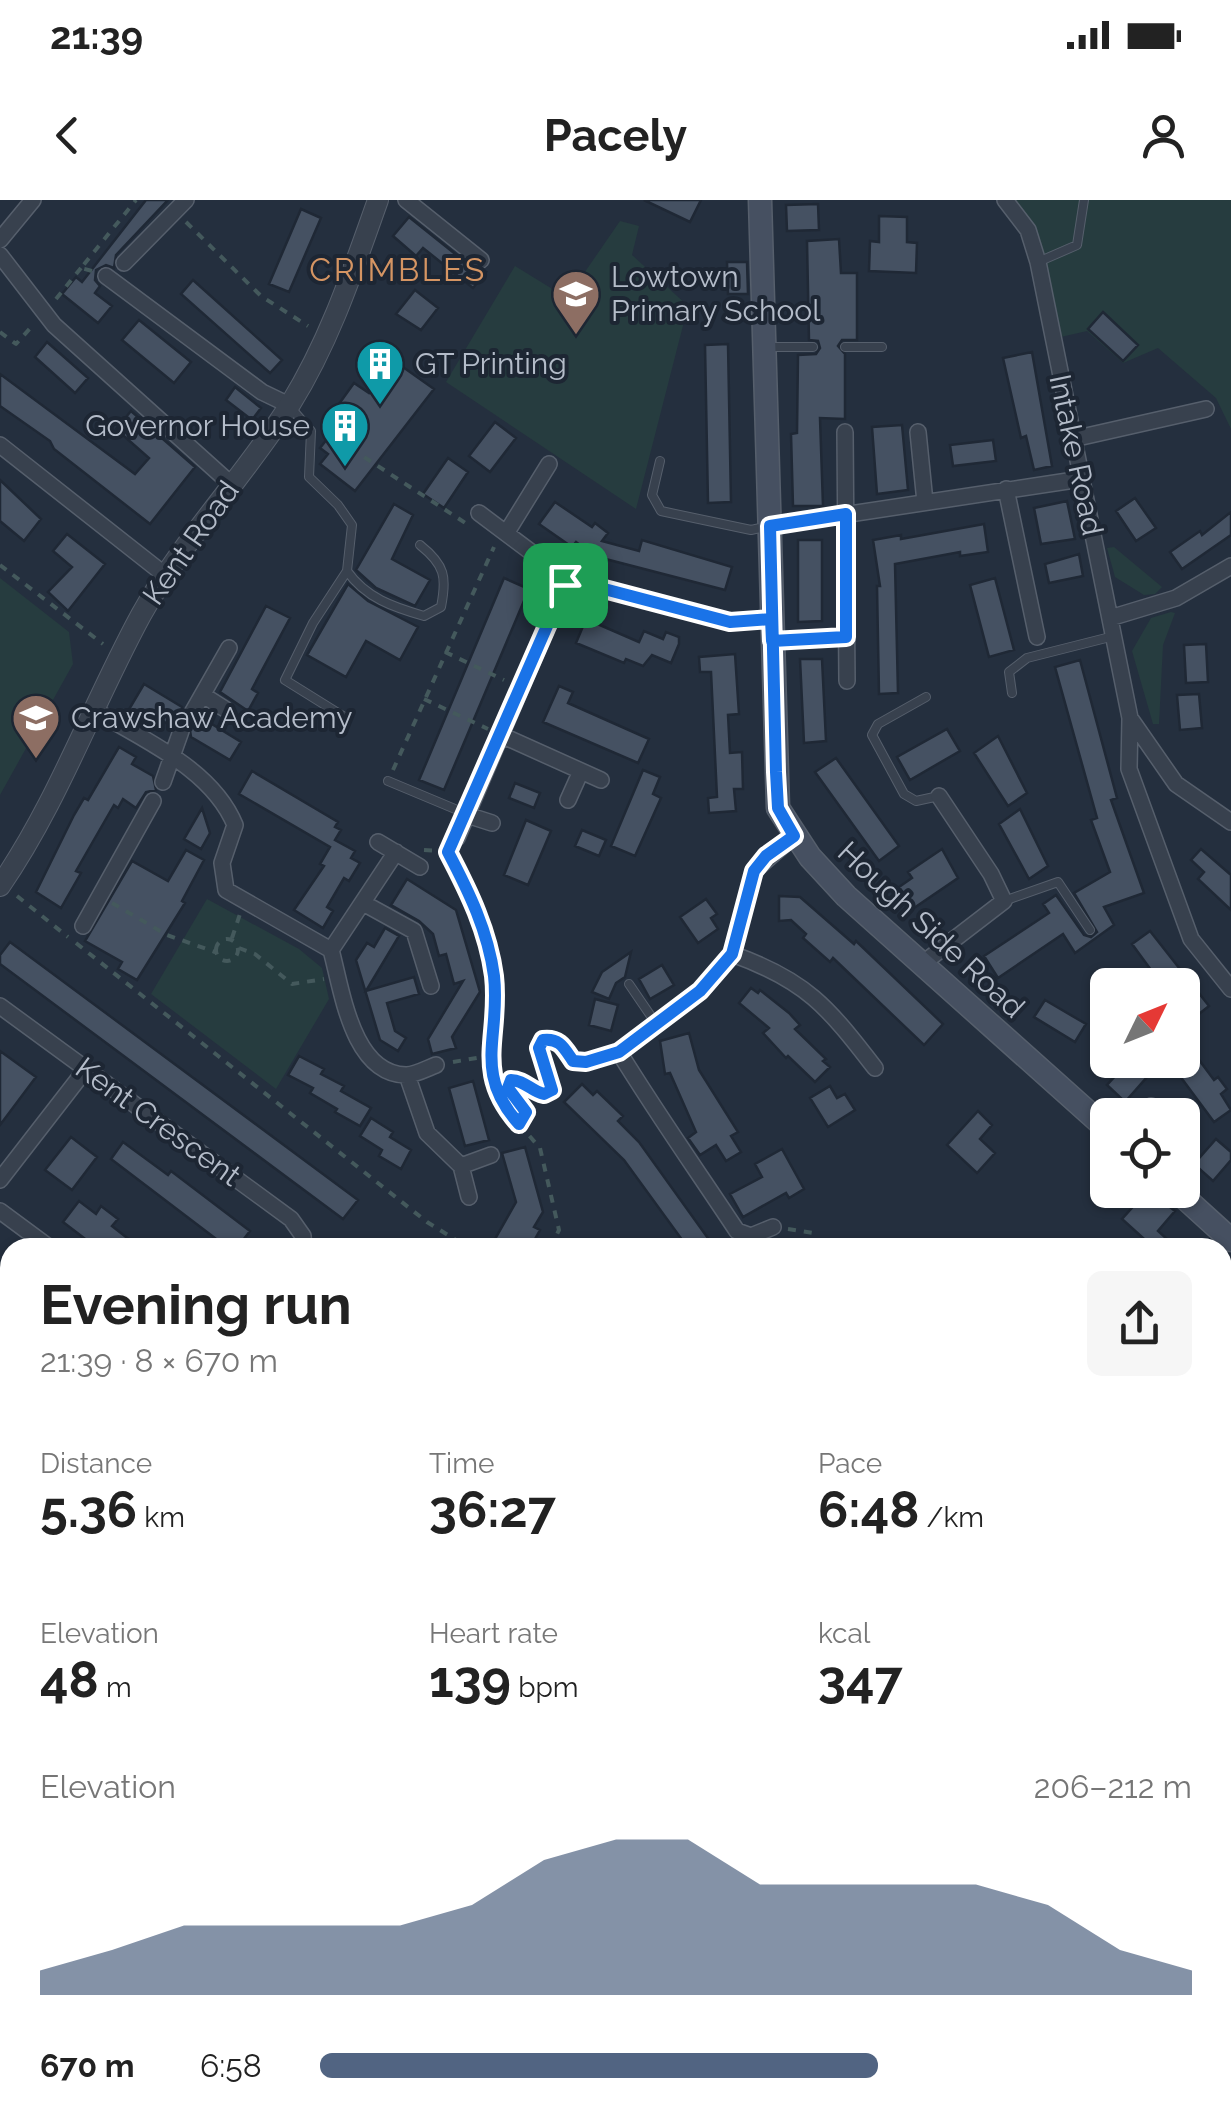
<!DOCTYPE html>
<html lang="en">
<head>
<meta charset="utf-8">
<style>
	:root { --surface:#fff; --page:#f6f6f6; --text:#222; --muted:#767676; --accent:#516482 }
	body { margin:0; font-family:Raleway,sans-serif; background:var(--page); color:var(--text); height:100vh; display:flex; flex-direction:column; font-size:38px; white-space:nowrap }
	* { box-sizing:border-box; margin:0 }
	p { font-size:32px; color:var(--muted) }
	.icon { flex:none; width:55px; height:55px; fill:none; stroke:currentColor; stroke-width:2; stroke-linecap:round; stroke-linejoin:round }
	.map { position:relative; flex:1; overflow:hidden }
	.drawer { position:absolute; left:0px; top:1038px; width:1232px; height:888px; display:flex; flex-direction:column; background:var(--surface); border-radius:30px 30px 0 0; box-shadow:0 2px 8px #0004 }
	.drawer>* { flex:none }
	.needle { width:65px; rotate:47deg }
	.buttons { position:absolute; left:1090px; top:768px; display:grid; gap:20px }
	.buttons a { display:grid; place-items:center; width:110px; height:110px; border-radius:15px; background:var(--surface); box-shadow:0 2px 8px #0004; font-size:50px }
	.pin { position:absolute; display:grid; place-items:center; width:85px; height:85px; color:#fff; margin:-42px; border-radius:20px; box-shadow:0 5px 15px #0006 }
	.round { display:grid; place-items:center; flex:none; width:105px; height:105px; border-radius:15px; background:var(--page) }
	.summary { display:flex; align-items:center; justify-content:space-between; height:170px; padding:0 40px }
	h1 { font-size:55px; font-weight:700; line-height:75px }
	.metrics { display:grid; grid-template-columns:repeat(3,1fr); gap:15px; height:170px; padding:10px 40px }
	.metrics div { display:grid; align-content:center }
	.metrics b { font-size:50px; font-weight:700 }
	.metrics small { font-size:28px; font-weight:400 }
	.metrics p { font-size:28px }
	.chart { height:280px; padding:20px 40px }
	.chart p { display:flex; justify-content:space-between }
	.chart svg { width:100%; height:180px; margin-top:10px; fill:var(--accent); opacity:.7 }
	ul { padding:0 40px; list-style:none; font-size:32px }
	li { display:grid; grid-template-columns:160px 120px 1fr; align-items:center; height:75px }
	li i { height:25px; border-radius:12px; background:var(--accent) }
	.status { display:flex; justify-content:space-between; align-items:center; height:70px; padding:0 50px; background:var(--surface); direction:ltr }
	.status svg { height:28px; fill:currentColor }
	header { display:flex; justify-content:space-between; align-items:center; height:130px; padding:0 40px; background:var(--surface); font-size:45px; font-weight:700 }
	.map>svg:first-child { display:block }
</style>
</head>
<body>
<div class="status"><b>21:39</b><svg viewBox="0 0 49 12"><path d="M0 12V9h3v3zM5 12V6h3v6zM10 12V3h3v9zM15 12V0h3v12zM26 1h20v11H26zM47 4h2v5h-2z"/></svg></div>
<header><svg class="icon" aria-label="back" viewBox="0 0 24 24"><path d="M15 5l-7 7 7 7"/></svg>Pacely<svg class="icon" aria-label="person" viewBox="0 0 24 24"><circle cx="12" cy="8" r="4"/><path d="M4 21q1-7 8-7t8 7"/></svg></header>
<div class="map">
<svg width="1231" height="1924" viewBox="0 0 1231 1924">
	<rect width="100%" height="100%" fill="#242f3e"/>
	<path fill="#263c3f" d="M1005 0H1231V229L1216 198 1158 148 1123 163 1087 131 1052 139 1038 62Z
		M620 21 639 26 632 55 688 106 636 309 446 182 515 66 567 98Z
		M1114 347 1162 387 1155 394 1144 395 1115 377 1107 348Z
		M0 378 69 432 73 464 0 595Z
		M1171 412 1175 413 1163 445 1159 524H1153L1132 451 1151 418Z
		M207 699 299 749 322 768 329 799 276 889 151 794Z"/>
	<path fill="#455162" stroke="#1f2835" stroke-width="2.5" d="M146 0H168L116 55 114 68 106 65 96 70 95 80 100 86 95 93 112 106 98 123 62 94 76 77 82 82Z
		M644 0H701L690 22Z
		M818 4 819 30 787 31 786 5Z
		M301 9 321 18 289 92 269 84Z
		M879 16 907 17V42L917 43 916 73 869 71 870 41 879 42Z
		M409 17 474 69 486 72 473 88 423 48 416 56 393 36Z
		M839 39 841 73H857V140H842L838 146 845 154V219L820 218 823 306H793L791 234 797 233 798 155 816 154 820 148 818 141 809 140 807 41Z
		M727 62H747L748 94H728Z
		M193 80 282 160 270 173 181 94Z
		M415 90 438 108 421 130 396 114Z
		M1103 112 1138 145 1123 161 1088 129Z
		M139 120 191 162 174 183 122 140Z
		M47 142 88 178 75 193 35 157Z
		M728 144 731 302 708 303 705 145Z
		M1032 152 1052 266 1034 270 1026 236 1021 238 1003 158Z
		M393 160 434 189 355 291 320 264 328 254 320 248 335 229 326 222 354 183 369 193Z
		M0 174 135 274 149 258 116 229 131 211 195 267 150 324 54 249 50 241 0 206Z
		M235 187 261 208 252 220 226 200Z
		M495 222 516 238 490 272 469 256Z
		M902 225 908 290 877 294 872 227Z
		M993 240 996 261 953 266 950 245Z
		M448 258 468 272 444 308 423 294Z
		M0 280 41 319 24 341 0 321Z
		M1135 298 1156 328 1136 341 1116 311Z
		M1067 301 1075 339 1041 344 1034 308Z
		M555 302 592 327 595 323 608 333 602 341 639 351 642 340 732 367 725 390 594 356 576 342 572 347 539 324Z
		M394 304 413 315 392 359 430 380 415 406 376 388 356 370Z
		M1231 312V335L1182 369 1170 352 1200 331 1202 335Z
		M984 324 988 352 960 356V352L895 364 898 493 879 494 877 386H880L873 340 901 335V339Z
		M67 334 105 364 68 411 48 392 72 367 53 351Z
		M798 340H822V421L798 422Z
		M1079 354 1083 376 1049 383 1045 364Z
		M504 378 529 389 444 590 419 580Z
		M995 378 1014 450 989 457 970 385Z
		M348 384 368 401 418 427 400 460 366 441 346 477 307 455Z
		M266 406 290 418 252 489 258 493 248 511 220 492Z
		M586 419 639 442 644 431 663 439 666 432 679 437V444L671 463 652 455 643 466 626 459 624 463 576 443Z
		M1206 444 1208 482 1186 483 1184 445Z
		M735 454 739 514 728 515 730 553 742 552 743 589H734L736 611 709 613 708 598 717 597 711 472H700L699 457Z
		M800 459H822L826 541 804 543Z
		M1080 460 1117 598 1111 600 1144 693 1104 707 1114 725 1075 753 1063 734 998 778 984 756 1049 713 1043 704 1056 695 1084 735 1091 737 1097 732 1074 693 1110 672 1091 620 1097 618 1055 467Z
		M144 484 182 507 184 520 171 526 153 515 148 523 128 511Z
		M559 486 573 492 568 503 649 539 638 563 543 522Z
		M1199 494 1202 528 1180 530 1177 495Z
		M202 518 241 542 230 560 191 537 189 524Z
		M947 529 960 551 910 580 897 557Z
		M998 536 1027 593 1008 606 974 553Z
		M119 547 136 557 132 564 153 576 156 590 146 592 136 608 123 599 118 608 114 605 76 671 81 673 61 708 36 692 74 615 84 598 88 600Z
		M836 558 899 646 879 661 815 572Z
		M643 570 660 577 653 594 661 598 635 656 611 646Z
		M252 571 338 622 335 627 341 630 335 640 355 651 351 658 360 663 349 681 344 678 327 707 333 711 323 728 294 710 324 666 320 664 330 647 239 594Z
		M515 583 540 593 534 608 509 598Z
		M202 608 210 633 201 649 184 639Z
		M1020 609 1048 666 1029 679 999 624Z
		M526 620 551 631 528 685 504 675Z
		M582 630 606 640 599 656 575 646Z
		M942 649 958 678 914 708 899 687 912 678 908 672Z
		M1201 649 1231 675V710L1198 679 1204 672 1191 660Z
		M186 650 204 660 182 701 185 703 137 780 118 769 122 762 85 741 132 661 168 681Z
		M407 679 456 710 480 792 452 837 456 848 432 854 428 839 463 781 454 784 446 754 439 756 433 734 419 721 391 705Z
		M779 696 800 697 854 744 856 741 943 824 924 845 833 758 830 762 803 738 806 734 791 720 779 721Z
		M706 699 717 714 711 718 718 729 698 743 680 717Z
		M385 728 399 736 366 791 414 777 419 794 387 803 395 831 406 838 398 851 380 840 356 760 367 743 374 747Z
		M1150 731 1209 806 1189 822 1182 814V785H1162L1132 744Z
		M10 742 358 1000 343 1019 0 764V755Z
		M631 752 625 777 616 783 609 799 592 792 602 772Z
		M662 765 674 785 650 799 639 779Z
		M751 788 758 793 760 790 789 813 800 825 795 829 826 859 823 861 830 867 815 882 788 856 786 858 763 833 769 828 739 803Z
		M595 799 618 805 611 831 589 825Z
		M1045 800 1086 824 1075 842 1034 817Z
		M689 833 699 870 738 932 731 936 741 952 726 961 716 945 700 955 688 938 696 932 670 873 665 874 660 841Z
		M1182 837 1214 880 1218 877 1227 889 1221 894 1231 910 1214 922 1168 860H1182Z
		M0 851 36 877 0 925Z
		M299 856 324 869 321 874 344 886 341 891 371 908 360 926 335 912 337 909 310 893 313 888 288 875Z
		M1129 861 1147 877 1125 902 1107 885Z
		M473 881 489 940 465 946 449 888Z
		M582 884 593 895 597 891 623 916 618 921 639 942 715 1048H688L624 960 564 902Z
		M830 886 837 898 845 894 855 910 828 927 810 898Z
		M978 911 992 925 980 939 995 953 977 973 947 945Z
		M371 918 393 932 390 937 411 950 401 969 379 956 382 950 360 936Z
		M71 937 97 957 72 990 45 970Z
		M1216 939 1231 952V960L1213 981 1194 964Z
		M123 942 168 975 171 971 250 1031 237 1048H228L111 959Z
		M525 947 543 1012 534 1027 540 1030 530 1048H490L516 1002 502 953Z
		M782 949 804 989 789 998 786 993 743 1017 730 994 762 977 755 964Z
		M1148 990 1175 1011 1158 1031 1167 1039 1159 1048H1154L1122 1019Z
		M79 1001 96 1014 101 1006 118 1019 112 1026 140 1048H97L63 1022Z"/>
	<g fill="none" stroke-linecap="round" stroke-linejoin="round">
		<g stroke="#565f6c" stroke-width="10">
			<path id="service" d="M1038 62 1077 45 1084 0
				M769 147H813
				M845 147H882
				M292 209 311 231 309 277 338 305 352 325 347 371C366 398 393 407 424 416L441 407C447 377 445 365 420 345
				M660 261 652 295 661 311 751 330 765 327
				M1012 493 1009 472 1027 458 1114 436
				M926 497 878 524 872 535 904 594 916 601 939 596
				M346 518 285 480 313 423 347 371
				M388 581 467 614
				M1004 701 1058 682 1090 730
				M629 784 657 825"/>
		</g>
		<g stroke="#565f6c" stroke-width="18">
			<path id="minor" d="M406 0 481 60
				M1005 0 1028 30 1038 62 1130 518 1129 569 1191 739 1231 789
				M0 40 33 0
				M0 55 54 125 232 285
				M124 63 186 0
				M106 76 262 192 289 205
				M845 232 847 481
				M918 232 925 302
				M1073 239 1206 209
				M0 245 165 375
				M1006 289 1037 437
				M479 313 555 370 565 385
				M770 326 1081 279
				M507 332 549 264
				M1110 418 1176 398 1231 366
				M772 441 847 437
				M203 495 225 509
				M96 511C145 541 212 569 235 625L222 663 226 690 331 750C342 790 352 874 406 875 415 875 428 868 436 865
				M192 513 229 448
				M1130 518 1176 584 1231 622
				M501 535 601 580
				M163 582 181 531
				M568 600 581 571
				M467 615 492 623
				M457 638 565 385H589L730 422 771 419
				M378 642 420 667
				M365 704 414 731 431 786
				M83 726 153 601
				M331 750 396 652
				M732 754C806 780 828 807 875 868
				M922 764 1004 701 991 674 939 596
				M0 806 291 1019 303 1036 304 1048
				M586 862 619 852
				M407 875 427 933 461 966 491 955
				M1133 915 1151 906 1171 915
				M1182 922H1184
				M461 966 469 997
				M0 980 86 869
				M0 1011 50 1048
				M773 1027 751 1036 737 1031C698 972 657 914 619 852L701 791 721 768 732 754 754 671 794 636
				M0 1221 10 1229
				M0 1442 10 1449
				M0 1645 10 1632
				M119 1915 121 1924
				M53 1924 60 1915"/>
		</g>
		<g stroke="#565f6c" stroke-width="22">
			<path id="tertiary" d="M0 686C58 602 92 505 141 415 183 339 245 276 291 203 330 140 353 70 378 0"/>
		</g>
		<g stroke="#565f6c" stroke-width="25">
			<path id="secondary" d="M760 0 778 608 810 657 846 696 1108 930
				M1176 990 1231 1040"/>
		</g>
		<path stroke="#44595c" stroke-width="4" stroke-dasharray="8 8" stroke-linecap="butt" d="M186 22 261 96 308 126
			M92 71 81 68 136 0
			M56 99 81 68
			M0 132 16 144 33 125
			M324 231 467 324
			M0 365 103 444
			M445 452 504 480
			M424 499 488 529
			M393 570 494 347
			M424 650 444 651
			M449 651 487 737 496 812 488 856
			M17 696 68 737
			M112 703 167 735 215 752
			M232 738 240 714
			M216 750a11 11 0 1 1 22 0a11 11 0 1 1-22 0Z
			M76 743 427 1022 469 1048
			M239 748 255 754 292 784 324 779
			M453 862 488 856 494 889 519 924 525 912 509 888 511 880H520L544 894 552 889 539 848 543 840 553 839 569 855
			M519 924 540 948 559 1030 550 1048
			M788 1029 813 1033 818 1048
			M1056 1915 1071 1924
			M397 1924 399 1915"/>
		<use href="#service" stroke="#38414e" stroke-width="8"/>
		<use href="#minor" stroke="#38414e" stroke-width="15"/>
		<use href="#tertiary" stroke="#38414e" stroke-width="20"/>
		<use href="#secondary" stroke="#465061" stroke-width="22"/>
	</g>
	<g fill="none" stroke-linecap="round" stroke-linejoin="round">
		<g stroke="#fff" stroke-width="20">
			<path id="route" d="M565 385 448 652C469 692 488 731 494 776 501 836 472 872 519 924L526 912 508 888 511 880C524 880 531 891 544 894L552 890 539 848 543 840C560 838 564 848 573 861L586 862 619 852 700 791 732 754 754 671 766 656 794 636 778 608 776 572 770 326 846 314V437L772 441 771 419 730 422 589 385H565"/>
		</g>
		<use href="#route" stroke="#1a73e8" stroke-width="12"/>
	</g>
	<defs>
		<g id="school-pin" transform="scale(2.5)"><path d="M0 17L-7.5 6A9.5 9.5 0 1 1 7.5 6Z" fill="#8d6e63" stroke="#1d2633"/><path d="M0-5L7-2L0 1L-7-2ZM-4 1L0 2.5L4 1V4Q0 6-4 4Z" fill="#fff"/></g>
		<g id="building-pin" transform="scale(2.5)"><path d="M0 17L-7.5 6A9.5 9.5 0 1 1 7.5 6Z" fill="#0f9aa8" stroke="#1d2633"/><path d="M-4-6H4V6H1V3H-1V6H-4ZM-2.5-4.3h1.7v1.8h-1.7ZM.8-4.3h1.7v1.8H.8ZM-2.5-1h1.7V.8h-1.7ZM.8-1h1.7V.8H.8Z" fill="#fff"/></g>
	</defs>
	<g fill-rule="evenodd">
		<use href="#school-pin" x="576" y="94"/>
		<use href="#building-pin" x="380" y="164"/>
		<use href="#building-pin" x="345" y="226"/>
		<use href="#school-pin" x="36" y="518"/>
	</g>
	<g text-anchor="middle" stroke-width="8" stroke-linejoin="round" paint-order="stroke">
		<g font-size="30" fill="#b4bcc9" stroke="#1d2633" text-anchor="start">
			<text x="611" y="87">Lowtown<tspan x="611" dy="34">Primary School</tspan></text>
			<text x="415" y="174">GT Printing</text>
			<text x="310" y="236" text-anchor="end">Governor House</text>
			<text x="71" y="528">Crawshaw Academy</text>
		</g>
		<g font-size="30" fill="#b4bcc9" stroke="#1d2633">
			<text transform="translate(1076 255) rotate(78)" y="10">Intake Road</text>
			<text transform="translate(191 343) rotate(-55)" y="10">Kent Road</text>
			<text transform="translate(931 730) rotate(43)" y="10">Hough Side Road</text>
			<text transform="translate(158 922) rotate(36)" y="10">Kent Crescent</text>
		</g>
		<g font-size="32" letter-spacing="2.5" fill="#d59563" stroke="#1d2633">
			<text x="398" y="81">CRIMBLES</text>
		</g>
	</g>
</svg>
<div class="buttons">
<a><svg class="needle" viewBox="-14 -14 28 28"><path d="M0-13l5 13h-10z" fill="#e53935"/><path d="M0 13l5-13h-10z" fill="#767676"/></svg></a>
<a><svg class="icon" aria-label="locate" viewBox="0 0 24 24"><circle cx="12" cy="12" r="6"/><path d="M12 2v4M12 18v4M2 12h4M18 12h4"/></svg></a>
</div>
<div class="pin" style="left:565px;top:385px;background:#1e9e55"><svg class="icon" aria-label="arrive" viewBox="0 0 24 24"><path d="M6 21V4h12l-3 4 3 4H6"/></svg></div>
<section class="drawer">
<div class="summary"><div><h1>Evening run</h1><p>21:39 · 8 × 670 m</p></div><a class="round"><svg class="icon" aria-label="share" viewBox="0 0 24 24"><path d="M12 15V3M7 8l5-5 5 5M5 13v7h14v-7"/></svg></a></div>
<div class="metrics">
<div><p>Distance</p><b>5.36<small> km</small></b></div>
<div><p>Time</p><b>36:27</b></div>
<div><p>Pace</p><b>6:48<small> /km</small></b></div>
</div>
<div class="metrics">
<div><p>Elevation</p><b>48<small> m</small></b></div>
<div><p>Heart rate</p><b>139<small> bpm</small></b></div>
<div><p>kcal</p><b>347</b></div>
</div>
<div class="chart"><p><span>Elevation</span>206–212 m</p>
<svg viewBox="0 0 160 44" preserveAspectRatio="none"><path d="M0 44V38L10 33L20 27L30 27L40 27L50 27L60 22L70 11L80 6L90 6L100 17L110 17L120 17L130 17L140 22L150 33L160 38V44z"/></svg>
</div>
<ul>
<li><b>670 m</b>6:58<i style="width:64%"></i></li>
</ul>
</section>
</div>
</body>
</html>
